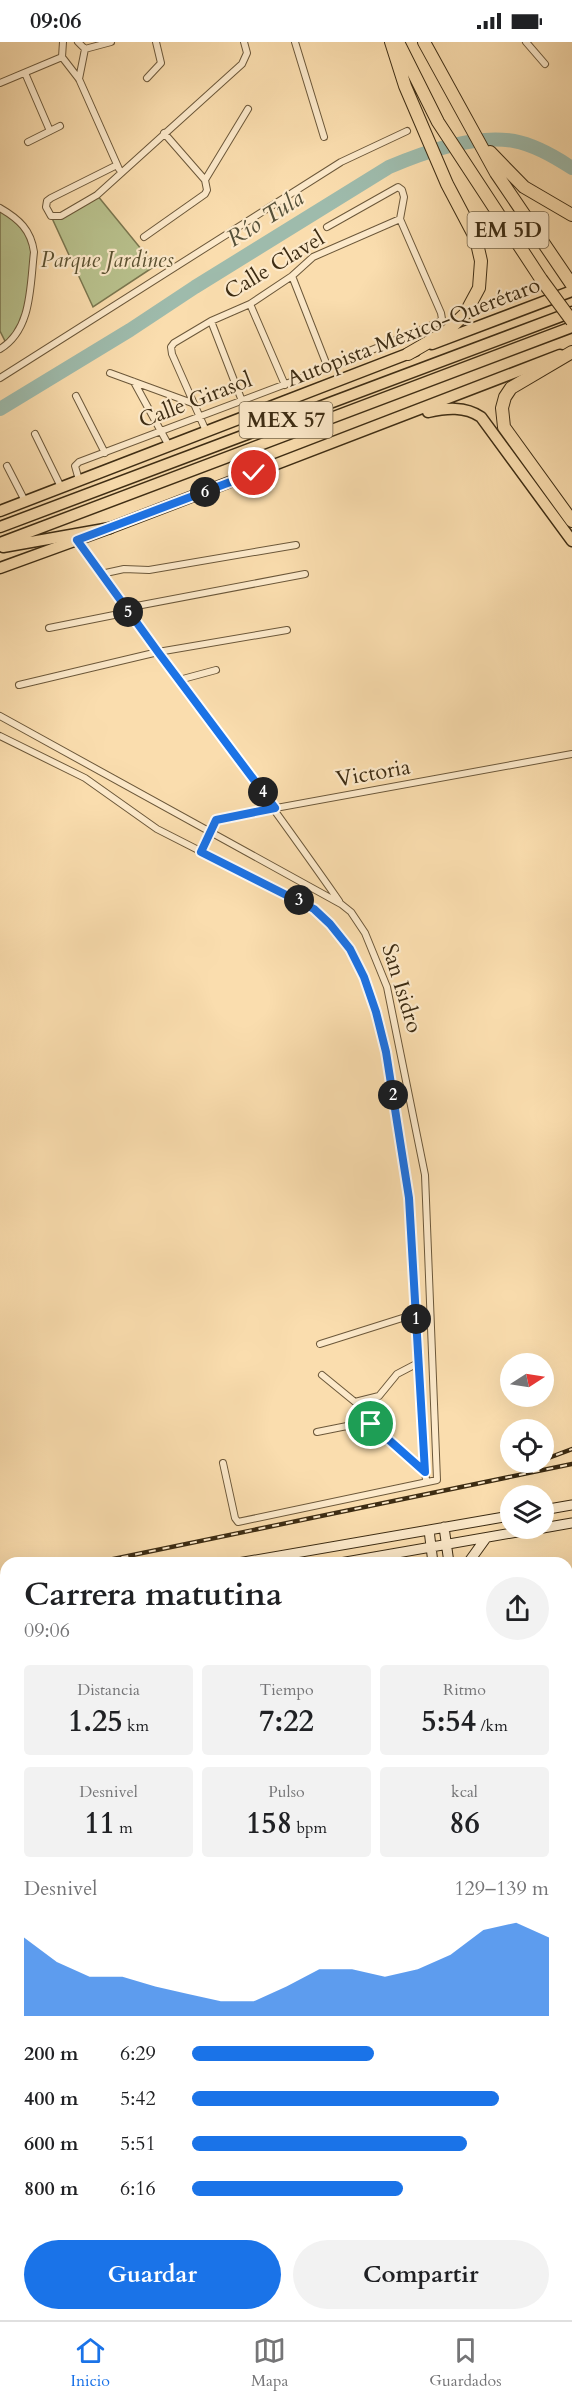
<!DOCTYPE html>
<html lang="es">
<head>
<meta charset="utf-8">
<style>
	:root { --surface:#fff; --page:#f2f2f2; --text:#202124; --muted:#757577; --line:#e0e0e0; --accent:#1a73e8 }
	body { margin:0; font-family:Cardo,serif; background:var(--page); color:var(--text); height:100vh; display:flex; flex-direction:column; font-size:22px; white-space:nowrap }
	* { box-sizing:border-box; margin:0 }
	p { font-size:20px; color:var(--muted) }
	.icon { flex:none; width:33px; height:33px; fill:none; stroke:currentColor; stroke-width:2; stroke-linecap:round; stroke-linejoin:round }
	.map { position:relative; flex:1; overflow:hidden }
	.side { position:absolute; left:0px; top:1515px; width:573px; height:764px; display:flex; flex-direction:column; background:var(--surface); border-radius:18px 18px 0 0; box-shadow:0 6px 24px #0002 }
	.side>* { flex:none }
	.needle { width:39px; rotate:78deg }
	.fabs { position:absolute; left:500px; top:1311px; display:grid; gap:12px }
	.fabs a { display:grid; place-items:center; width:54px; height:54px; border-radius:50%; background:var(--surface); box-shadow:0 6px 24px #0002; font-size:30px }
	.pin { position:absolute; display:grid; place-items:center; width:51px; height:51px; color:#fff; margin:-26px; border:3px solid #fff; border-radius:50%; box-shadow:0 2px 6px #0007 }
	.km { position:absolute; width:30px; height:30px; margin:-15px; border-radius:50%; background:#222; color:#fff; font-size:16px; line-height:30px; text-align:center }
	.round { display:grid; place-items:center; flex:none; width:63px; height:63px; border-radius:32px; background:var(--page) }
	.overview { display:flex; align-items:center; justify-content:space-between; height:102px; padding:0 24px }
	h1 { font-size:33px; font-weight:600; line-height:45px }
	.metrics { display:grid; grid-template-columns:repeat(3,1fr); gap:9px; height:102px; padding:6px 24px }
	.metrics div { display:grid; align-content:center; border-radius:6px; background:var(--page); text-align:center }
	.metrics b { font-size:30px; font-weight:600 }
	.metrics small { font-size:16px; font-weight:400 }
	.metrics p { font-size:16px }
	.chart { height:168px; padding:12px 24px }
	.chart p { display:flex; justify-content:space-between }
	.chart svg { width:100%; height:108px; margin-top:6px; fill:var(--accent); opacity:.7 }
	.primary-button { display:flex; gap:12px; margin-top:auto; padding:12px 24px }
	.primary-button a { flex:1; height:69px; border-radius:36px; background:var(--accent); color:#fff; font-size:24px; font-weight:600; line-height:69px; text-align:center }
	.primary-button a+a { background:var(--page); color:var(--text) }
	ul { padding:0 24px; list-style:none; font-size:20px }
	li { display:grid; grid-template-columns:96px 72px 1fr; align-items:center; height:45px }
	li i { height:15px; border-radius:8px; background:var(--accent) }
	.status { display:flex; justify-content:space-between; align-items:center; height:42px; padding:0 30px; background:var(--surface); direction:ltr }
	.status svg { height:16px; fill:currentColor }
	.tabs { display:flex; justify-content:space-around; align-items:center; height:84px; border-top:2px solid var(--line); background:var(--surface); font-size:16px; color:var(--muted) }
	.tabs a { display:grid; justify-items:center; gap:3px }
	.tabs .selected { color:var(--accent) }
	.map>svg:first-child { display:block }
</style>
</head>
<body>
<div class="status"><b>09:06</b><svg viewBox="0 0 49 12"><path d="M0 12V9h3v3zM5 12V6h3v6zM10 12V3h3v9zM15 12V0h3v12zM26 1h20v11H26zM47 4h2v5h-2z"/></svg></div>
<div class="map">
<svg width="572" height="2278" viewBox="0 0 572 2278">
	<rect width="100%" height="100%" fill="#faddae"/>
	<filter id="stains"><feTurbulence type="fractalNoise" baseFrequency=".00333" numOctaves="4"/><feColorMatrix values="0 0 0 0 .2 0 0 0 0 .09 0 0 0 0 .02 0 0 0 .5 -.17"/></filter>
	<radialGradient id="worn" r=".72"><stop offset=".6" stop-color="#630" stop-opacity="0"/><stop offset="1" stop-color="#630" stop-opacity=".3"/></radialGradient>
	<path fill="#b9c28e" stroke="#7b7750" stroke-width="1.5" d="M97 153 155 224 93 265 51 174H61Z
		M0 166 12 173 33 201 24 279 7 303 0 289Z"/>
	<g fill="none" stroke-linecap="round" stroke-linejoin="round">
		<path stroke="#9ebbac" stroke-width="14" d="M0 367 130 288 195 245 389 125C424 110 475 92 514 99 535 103 554 114 572 126"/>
		<g stroke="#6c583a" stroke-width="8">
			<path id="minor" d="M63 0 62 15 79 37 119 127
				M78 0 85 7 79 37
				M295 0 324 95
				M526 0 545 22
				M85 7 111 0
				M25 31 50 89
				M147 36 161 21 156 0
				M0 41 62 15
				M164 91 205 138
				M28 100 60 84
				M117 123 51 156 47 159 46 165 51 174H61L97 153 242 22 247 11 244 0
				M0 166C19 177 31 188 34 210 30 244 32 288 0 307
				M144 195 205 152 207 148 205 138 248 67
				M292 234 328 326
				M250 262 285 343
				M211 279 242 359
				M110 331 192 361
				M0 336 341 120 407 89
				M134 340 169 404
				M76 354 105 411
				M206 389 172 312 171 305 174 301 211 279 250 262 292 234 313 215 400 177
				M35 392 61 445
				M7 424 25 459
				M79 438 75 424 79 420 328 326 437 281 442 277 441 271 400 177 404 155 402 148 398 145 327 185
				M77 498C164 619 254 737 339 859
				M101 532 124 527 149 528 296 503
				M126 566 305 532
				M49 586 129 570
				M179 638 216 628
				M19 643 158 610 287 588
				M0 674 341 862 351 870 365 891 387 945 425 1133 437 1438 238 1480 235 1476 223 1421
				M0 694 85 736 157 787 314 867 330 882 350 907 364 935 376 970 386 1010 409 1156 426 1440
				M201 810 213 781 221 776 572 712
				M320 1302 415 1272
				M322 1333 355 1360 379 1354 397 1332 418 1321
				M317 1390 367 1380 425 1430
				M567 1705 572 1704
				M567 1929H572
				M567 1970H572
				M0 2152H6
				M442 2278V2272
				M469 2278 470 2272"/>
		</g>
		<g stroke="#3d2c13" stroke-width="11">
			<path id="secondary" d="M543 1468 572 1463
				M444 1485 449 1521
				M543 1486 572 1481
				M429 1488 433 1521
				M238 1521 510 1474
				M340 1521 540 1486
				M468 1521 486 1496
				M0 1558 6 1557
				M0 1579 6 1578
				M452 2272V2278
				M462 2272V2278"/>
		</g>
		<g stroke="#3d2c13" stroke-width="13">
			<path id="primary" d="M432 302 572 249
				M428 370C446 366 465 364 481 375L572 499
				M0 469 415 309
				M0 526 110 486 560 313"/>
		</g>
		<g stroke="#3d2c13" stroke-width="13">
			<path id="trunk" d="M0 485 572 270
				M0 501 572 285
				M3 505 110 486"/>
		</g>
		<g stroke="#3d2c13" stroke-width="14">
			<path id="motorway" d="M391 0 405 44 447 142 476 197 481 219 479 246 465 272 446 290 408 312
				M398 0 438 80 541 237
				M424 0 496 131 572 243
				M490 110 524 145 572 173
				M572 310 511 346 505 355 502 366 504 385 572 479"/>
		</g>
		<use href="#minor" stroke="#fce9ca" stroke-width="6"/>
		<use href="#secondary" stroke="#fce9ca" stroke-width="9"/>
		<use href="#primary" stroke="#faddae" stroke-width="10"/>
		<use href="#trunk" stroke="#faddae" stroke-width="10"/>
		<use href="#motorway" stroke="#faddae" stroke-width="12"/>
		<g stroke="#3d2c13" stroke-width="4.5">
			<path id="rail" d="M543 1418 572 1407
				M94 1521 572 1422
				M0 1541 6 1539
				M567 1937H572
				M0 1947H6
				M567 1953H572
				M0 1959H6"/>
		</g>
		<use href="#rail" stroke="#fce9ca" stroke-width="2" stroke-dasharray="7" stroke-linecap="butt"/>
		<g stroke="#3d2c13" stroke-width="14" stroke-linecap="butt">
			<path id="motorway-bridge" d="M541 237 572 279"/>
		</g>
		<use href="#motorway-bridge" stroke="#faddae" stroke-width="12"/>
	</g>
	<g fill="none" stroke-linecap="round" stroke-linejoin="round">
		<g stroke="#fff" stroke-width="12">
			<path id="route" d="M254 431 77 498 158 610 275 766 216 778 201 810 314 867 330 882 350 907 364 935 376 970 386 1010 409 1156 425 1430 371 1382"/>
		</g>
		<use href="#route" stroke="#1a73e8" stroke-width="8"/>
	</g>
	<g text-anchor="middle" stroke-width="4.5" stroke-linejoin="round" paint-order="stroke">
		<g fill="#fce9ca" stroke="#76654a" stroke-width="1.5">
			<rect x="467.5" y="170" width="81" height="36" rx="4.5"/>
			<rect x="239.5" y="360" width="93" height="36" rx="4.5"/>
		</g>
		<g font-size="21" font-weight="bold" fill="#3d2c13">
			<text x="508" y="195">EM 5D</text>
			<text x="286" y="385">MEX 57</text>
		</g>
		<g font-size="22" font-style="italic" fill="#5c5232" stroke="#fce9ca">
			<text x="107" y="225">Parque Jardines</text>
		</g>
		<g font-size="22" fill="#3d2c13" stroke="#fce9ca">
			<text transform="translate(274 222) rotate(-31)" y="8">Calle Clavel</text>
			<text transform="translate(413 289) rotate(-21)" y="8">Autopista México-Querétaro</text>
			<text transform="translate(195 357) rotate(-21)" y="8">Calle Girasol</text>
			<text transform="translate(373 730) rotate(-10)" y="8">Victoria</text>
			<text transform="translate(403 946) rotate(73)" y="8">San Isidro</text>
		</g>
		<g font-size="24" font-style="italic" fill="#555039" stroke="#fce9ca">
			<text transform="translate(265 176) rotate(-32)" y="8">Río Tula</text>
		</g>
	</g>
	<rect width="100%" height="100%" filter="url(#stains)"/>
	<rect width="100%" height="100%" fill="url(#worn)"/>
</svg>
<div class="fabs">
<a><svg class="needle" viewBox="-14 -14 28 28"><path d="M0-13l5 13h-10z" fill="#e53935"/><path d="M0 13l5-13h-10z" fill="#757577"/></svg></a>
<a><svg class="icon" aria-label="locate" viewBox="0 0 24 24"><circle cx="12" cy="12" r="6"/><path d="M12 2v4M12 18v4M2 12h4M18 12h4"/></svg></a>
<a><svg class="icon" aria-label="layers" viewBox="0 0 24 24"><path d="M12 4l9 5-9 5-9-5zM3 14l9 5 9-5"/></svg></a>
</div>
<div class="pin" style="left:371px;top:1382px;background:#1e9e55"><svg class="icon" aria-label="arrive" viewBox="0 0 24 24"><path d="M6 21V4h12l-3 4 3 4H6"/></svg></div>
<div class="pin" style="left:254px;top:431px;background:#d93025"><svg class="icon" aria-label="check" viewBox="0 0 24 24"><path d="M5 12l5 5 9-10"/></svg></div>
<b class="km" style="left:416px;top:1277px">1</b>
<b class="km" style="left:393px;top:1053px">2</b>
<b class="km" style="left:299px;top:858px">3</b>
<b class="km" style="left:263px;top:750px">4</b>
<b class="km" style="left:128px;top:570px">5</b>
<b class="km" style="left:205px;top:450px">6</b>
<section class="side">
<div class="overview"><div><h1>Carrera matutina</h1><p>09:06</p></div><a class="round"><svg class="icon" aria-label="share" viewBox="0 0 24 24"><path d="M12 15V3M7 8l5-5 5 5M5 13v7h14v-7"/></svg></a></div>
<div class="metrics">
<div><p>Distancia</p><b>1.25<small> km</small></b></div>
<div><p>Tiempo</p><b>7:22</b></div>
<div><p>Ritmo</p><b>5:54<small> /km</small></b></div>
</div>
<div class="metrics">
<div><p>Desnivel</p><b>11<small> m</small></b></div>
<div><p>Pulso</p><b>158<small> bpm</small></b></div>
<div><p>kcal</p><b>86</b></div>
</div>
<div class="chart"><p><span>Desnivel</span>129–139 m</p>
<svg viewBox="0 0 160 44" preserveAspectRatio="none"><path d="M0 44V12L10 22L20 28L30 28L40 32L50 35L60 38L70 38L80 32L90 25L100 25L110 28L120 25L130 19L140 9L150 6L160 12V44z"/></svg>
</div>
<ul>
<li><b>200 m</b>6:29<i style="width:51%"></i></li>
<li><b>400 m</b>5:42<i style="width:86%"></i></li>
<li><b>600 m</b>5:51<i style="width:77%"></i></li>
<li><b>800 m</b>6:16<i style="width:59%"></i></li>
</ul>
<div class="primary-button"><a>Guardar</a><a>Compartir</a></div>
</section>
</div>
<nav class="tabs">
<a class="selected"><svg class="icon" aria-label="home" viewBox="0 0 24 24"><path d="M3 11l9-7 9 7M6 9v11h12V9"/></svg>Inicio</a>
<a><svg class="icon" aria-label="map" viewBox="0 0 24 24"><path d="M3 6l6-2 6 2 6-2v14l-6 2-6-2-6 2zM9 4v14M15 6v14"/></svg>Mapa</a>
<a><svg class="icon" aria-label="saved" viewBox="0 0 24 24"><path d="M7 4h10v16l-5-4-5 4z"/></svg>Guardados</a>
</nav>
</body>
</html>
